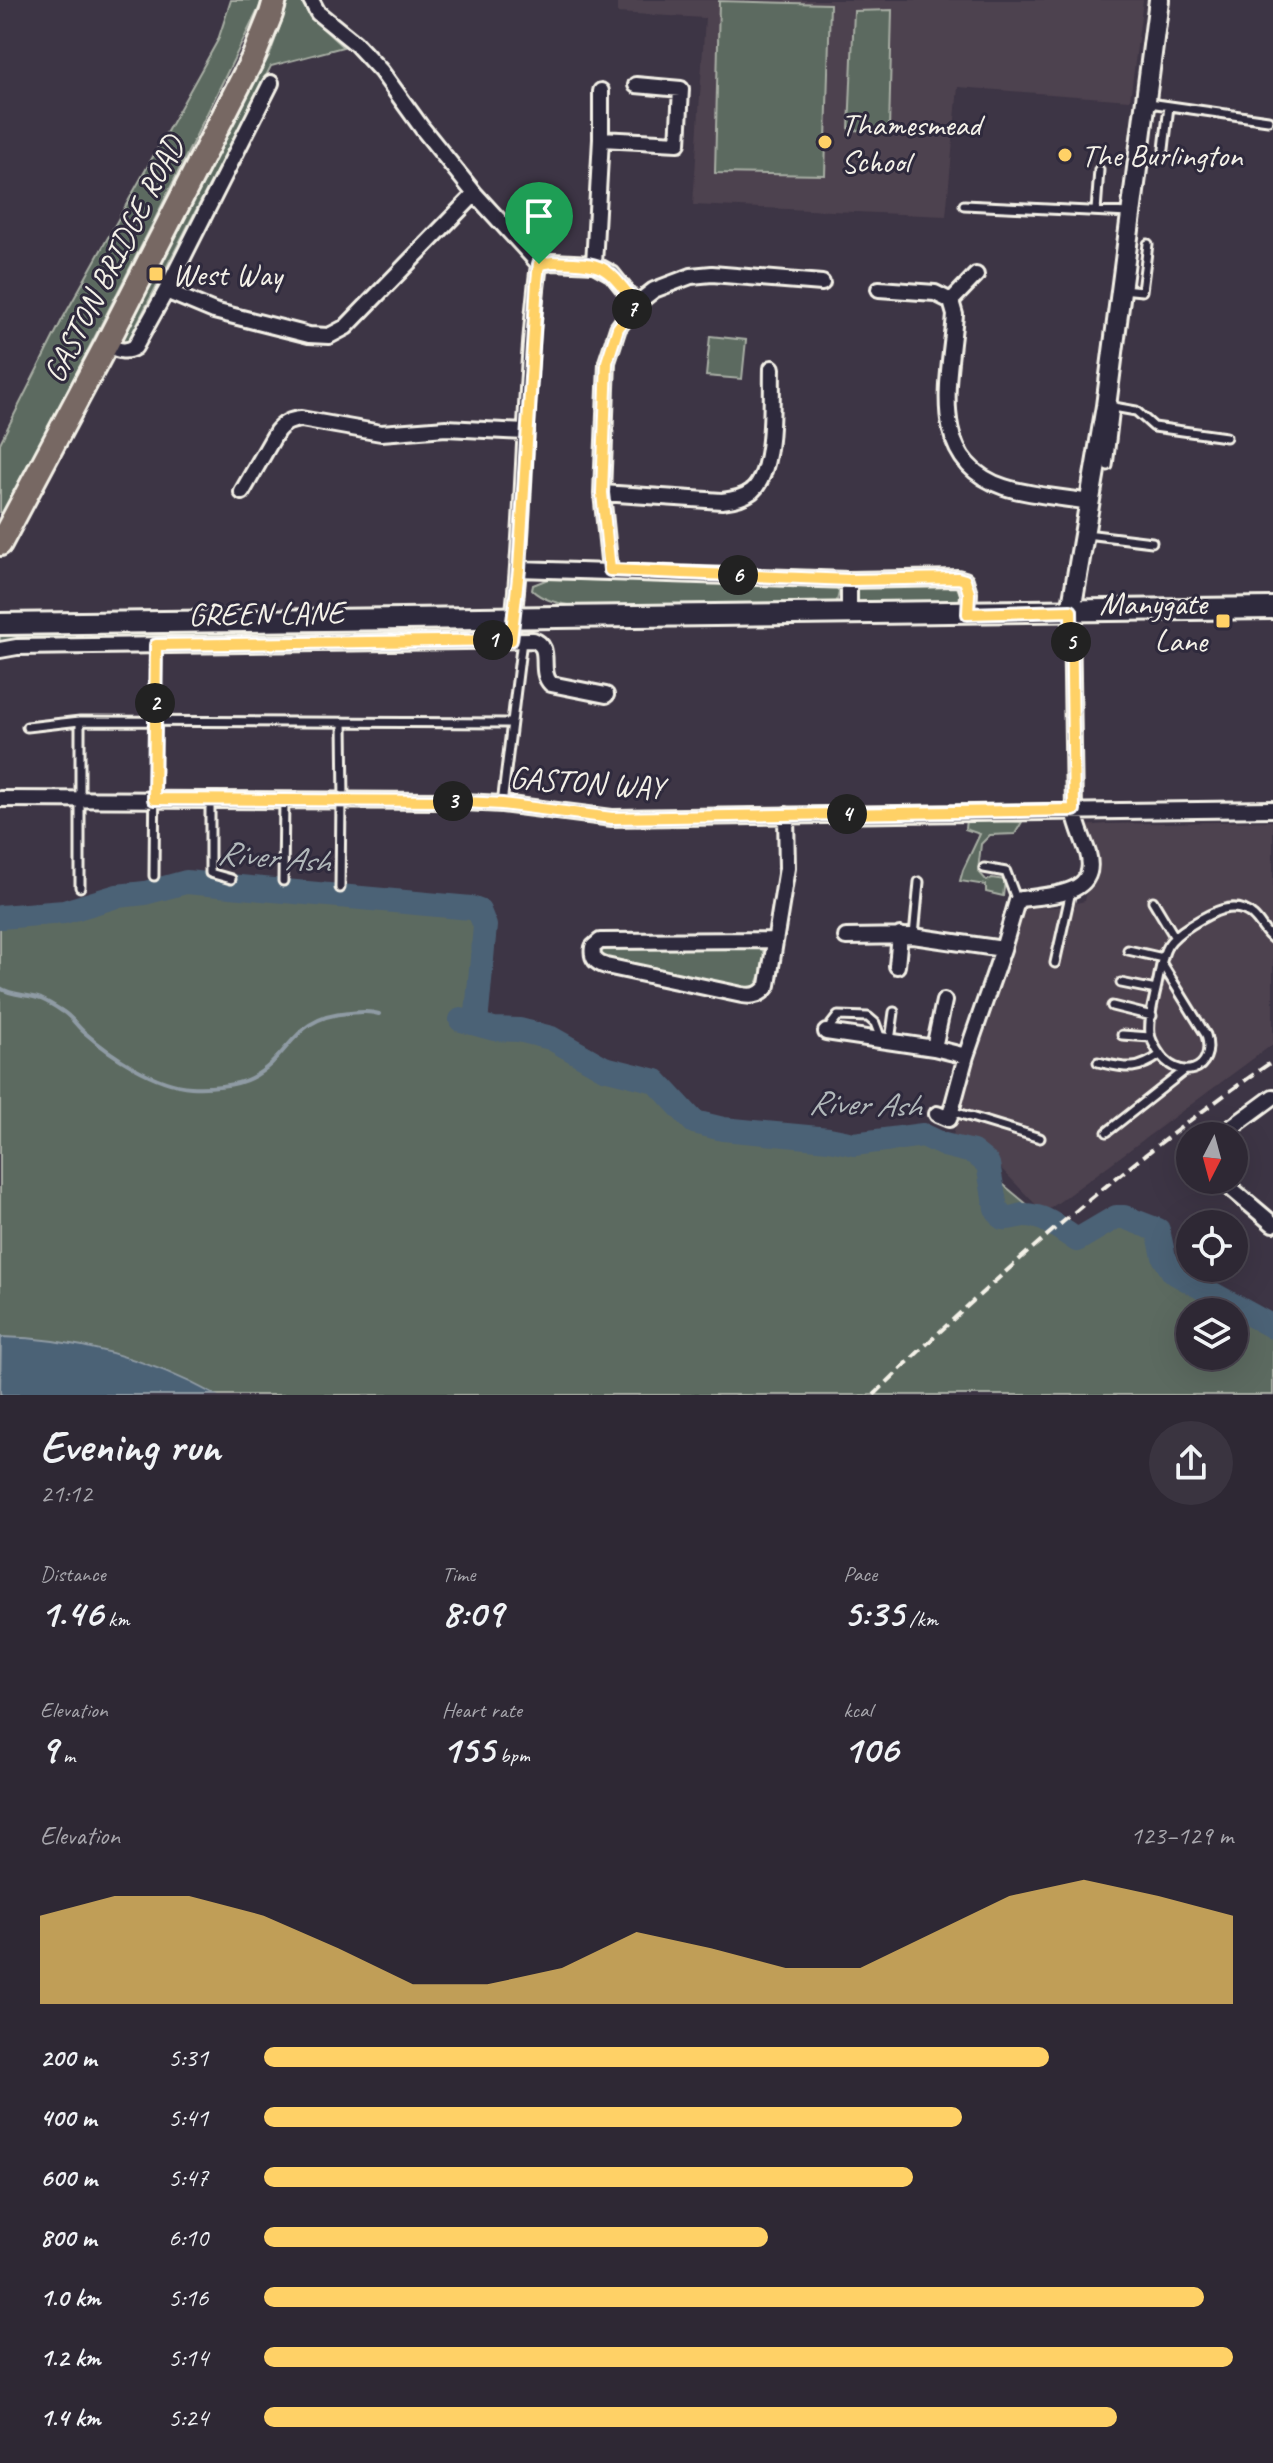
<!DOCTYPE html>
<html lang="en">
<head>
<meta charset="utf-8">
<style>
	:root { --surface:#2e2834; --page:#3a3440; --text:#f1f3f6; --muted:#a7a6ac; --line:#49444f; --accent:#ffd166 }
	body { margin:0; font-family:Caveat,sans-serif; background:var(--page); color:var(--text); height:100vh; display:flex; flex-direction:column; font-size:30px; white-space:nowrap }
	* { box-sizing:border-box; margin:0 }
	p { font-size:26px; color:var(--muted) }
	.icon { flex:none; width:44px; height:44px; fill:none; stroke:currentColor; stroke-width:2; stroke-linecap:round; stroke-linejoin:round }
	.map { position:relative; height:1395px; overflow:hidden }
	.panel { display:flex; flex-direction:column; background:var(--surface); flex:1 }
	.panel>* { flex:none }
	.needle { width:52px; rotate:186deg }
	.tools { position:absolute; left:1176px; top:1122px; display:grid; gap:16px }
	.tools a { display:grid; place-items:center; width:72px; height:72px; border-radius:50%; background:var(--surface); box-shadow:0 8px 32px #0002,0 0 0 2px var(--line); font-size:40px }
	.pin { position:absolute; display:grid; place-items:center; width:68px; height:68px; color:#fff; margin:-82px -34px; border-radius:50% 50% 50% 0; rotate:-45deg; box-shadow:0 0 8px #0007 }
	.pin .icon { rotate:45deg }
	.km { position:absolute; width:40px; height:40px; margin:-20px; border-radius:50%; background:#222; color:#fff; font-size:22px; line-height:40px; text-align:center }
	.round { display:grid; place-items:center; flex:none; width:84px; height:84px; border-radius:42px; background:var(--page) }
	.head { display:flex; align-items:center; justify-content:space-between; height:136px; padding:0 40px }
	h1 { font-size:44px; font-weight:600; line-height:60px }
	.metrics { display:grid; grid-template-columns:repeat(3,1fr); gap:12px; height:136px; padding:8px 40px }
	.metrics div { display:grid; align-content:center }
	.metrics b { font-size:40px; font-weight:600 }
	.metrics small { font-size:22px; font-weight:400 }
	.metrics p { font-size:22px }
	.chart { height:224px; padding:16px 40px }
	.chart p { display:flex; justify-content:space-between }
	.chart svg { width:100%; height:144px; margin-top:8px; fill:var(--accent); opacity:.7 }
	ul { padding:0 40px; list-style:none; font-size:26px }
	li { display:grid; grid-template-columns:128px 96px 1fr; align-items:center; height:60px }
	li i { height:20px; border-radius:10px; background:var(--accent) }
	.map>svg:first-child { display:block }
</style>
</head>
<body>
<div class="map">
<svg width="1273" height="1395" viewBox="0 0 1273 1395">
	<rect width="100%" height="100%" fill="#3d3545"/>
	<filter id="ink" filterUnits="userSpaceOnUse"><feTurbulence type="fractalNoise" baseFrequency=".0125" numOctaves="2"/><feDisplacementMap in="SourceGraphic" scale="16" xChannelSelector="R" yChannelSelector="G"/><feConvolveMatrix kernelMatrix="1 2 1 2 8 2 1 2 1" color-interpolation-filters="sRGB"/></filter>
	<g filter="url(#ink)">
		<path fill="#4e424f" d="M617 0H1143L1130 100 958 87 946 216 693 205 705 18 617 13Z
			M1273 821V1044L1044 1213 990 1157 951 1142 1021 908 1059 907 1085 901 1095 852 1084 826 1108 824Z"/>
		<path fill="#5c6a60" stroke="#a8aea4" stroke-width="2" fill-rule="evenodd" d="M231 0H263L153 223 0 522V443L62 320 218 40Z
			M289 0H302L309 16 343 47 271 66 128 341 122 342 248 91 270 54Z
			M719 1 830 4 825 175 715 173Z
			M892 10 889 131 849 130 854 11Z
			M710 336 746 340 742 379 706 376Z
			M626 578 836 586 839 592 837 601 831 605 580 607C564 605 543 601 532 590L533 585 548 579 624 581Z
			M947 583 957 587 961 597 955 605 854 604 852 594 857 588 867 584Z
			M309 631 480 633 479 636 0 644V636Z
			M966 819 1022 822 1015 834 990 835 981 844 978 871 987 881 992 878 1005 880 1003 896 986 892V885L960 881 963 870 980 834 965 829Z
			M186 882 471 908 479 911 483 917 472 1011 473 1023 494 1029 519 1030 551 1038 604 1068 656 1081 666 1089 669 1104 691 1127 743 1136 757 1132 854 1144 923 1135 947 1138 1046 1220 1077 1240 1116 1217H1124L1158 1230 1164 1257 1173 1272 1273 1327V1395H0V917L64 912 117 896 145 893ZM1190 1312H1234V1356H1190Z
			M761 947C768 958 760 983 751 992L603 961 598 952 601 948Z"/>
		<path fill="#4c6276" stroke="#8f9ba4" stroke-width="2" d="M1 1337C75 1338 150 1359 215 1395H2L0 1393Z"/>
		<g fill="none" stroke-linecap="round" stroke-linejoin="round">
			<path stroke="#8f9ba4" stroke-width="4" d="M0 988C12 996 27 994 41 999 48 1002 56 1007 62 1011 71 1016 76 1025 84 1032 110 1055 155 1085 191 1087 208 1088 236 1086 251 1078 293 1056 290 1017 349 1013 360 1012 369 1011 379 1014"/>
			<path stroke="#4c6276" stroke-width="24" d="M0 917 64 912 117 896 145 893 186 882 471 908 479 911 485 926 477 1013 473 1023
				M461 1020 494 1029 519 1030 551 1038 604 1068 656 1081 694 1122 723 1129 829 1139 854 1144 923 1135 944 1145 973 1152 988 1164 996 1208 1003 1218C1011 1219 1016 1216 1023 1215 1044 1214 1061 1230 1077 1240L1116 1217H1124L1158 1230 1164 1257 1173 1272 1273 1327"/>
			<g stroke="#f4f1e8" stroke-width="13">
				<path id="service" d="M1149 103 1268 120
					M1164 149 1169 106
					M964 205 1129 213
					M1096 211 1099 170
					M1122 289 1142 291 1148 244
					M1108 406 1136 411 1154 427 1226 437
					M1108 466 1115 407
					M1086 534 1152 542
					M343 722 344 800
					M27 727 80 721 511 723
					M210 799V873L231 879
					M502 804 522 640
					M984 868 1006 872 1017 901
					M154 876 156 645
					M283 881 284 800
					M80 887V721
					M340 888 341 800
					M1153 901 1174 936
					M914 936 919 882
					M1128 950 1163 958
					M1055 963 1071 891
					M1162 964 1206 1035C1217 1071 1178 1085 1157 1050 1154 1045 1151 1040 1150 1034 1148 1019 1154 1000 1157 985 1164 952 1161 944 1191 925 1209 914 1234 898 1253 916 1261 923 1264 933 1273 939
					M1121 983 1156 990
					M1112 1006 1152 1016
					M831 1025 838 1016 868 1017 875 1023 881 1039
					M1122 1035 1150 1037
					M890 1041 894 1012
					M1098 1062C1126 1068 1136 1072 1160 1055
					M951 1111 1040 1138
					M1107 1132 1184 1071"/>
			</g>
			<g stroke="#f4f1e8" stroke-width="20">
				<path id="minor" d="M311 0 318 13 355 43 381 71 422 128 475 194 539 264C523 389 526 515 511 640
					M601 139 678 143 681 89 636 85
					M539 264 553 262 594 264 601 139V91
					M594 264 612 274 636 304
					M879 289 935 293 951 301 955 315C950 378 926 461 1004 487 1031 496 1062 497 1089 502
					M166 291 214 311 309 335 329 336 346 327 475 194
					M951 301 976 275
					M106 345C117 349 124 354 135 347L166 291 271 83
					M242 492 277 431C284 423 290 420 301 419L381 433 446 428 526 432
					M602 493 722 501C732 500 743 498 752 491 776 470 771 399 772 368
					M519 569 849 580 958 578 965 580 969 593 968 614
					M610 570 602 493 607 362 618 328 636 304 654 290 691 276 712 274 822 283
					M849 580V614
					M0 650 17 647 533 640C554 647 537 670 551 684L606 695
					M0 799 445 801 502 804 612 818 1273 809
					M846 937 913 936 1003 949
					M775 940 600 941 593 947C591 958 596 963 606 966L742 995C754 997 761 995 768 985L787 868 786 815
					M897 966 900 935
					M826 1032 934 1048 966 1056
					M934 1048 944 1001
					M937 1114 949 1119 966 1056 1003 949 1017 901 1021 899C1049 895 1100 896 1088 853 1083 838 1077 826 1074 810L1071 611
					M1220 1136 1273 1097
					M1221 1180 1273 1224"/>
			</g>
			<g stroke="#f4f1e8" stroke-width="24">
				<path id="tertiary" d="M1071 611 1106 406 1159 0"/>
			</g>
			<g stroke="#f4f1e8" stroke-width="26">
				<path id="secondary" d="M0 624 1273 608"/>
			</g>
			<g stroke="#f4f1e8" stroke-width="28">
				<path id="primary" d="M0 544 106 345 254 56 271 14 275 0"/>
			</g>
			<use href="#service" stroke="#2f2a3d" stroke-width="7"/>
			<use href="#minor" stroke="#2f2a3d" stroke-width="14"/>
			<use href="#tertiary" stroke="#2f2a3d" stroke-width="18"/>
			<use href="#secondary" stroke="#2f2a3d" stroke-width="20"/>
			<use href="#primary" stroke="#776864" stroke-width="22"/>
			<path stroke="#f4f1e8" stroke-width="4" stroke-dasharray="12 6" stroke-linecap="butt" d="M874 1395C998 1273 1130 1159 1273 1061"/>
		</g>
	</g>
	<g fill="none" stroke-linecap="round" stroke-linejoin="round" filter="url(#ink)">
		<g stroke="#fff" stroke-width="16">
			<path id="route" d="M553 262C606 264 603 263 636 304L618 328 607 362 602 493 610 570 849 580 958 578 965 580 969 593 968 614 1071 611 1074 810 612 818 502 804 445 801 154 799 156 645 511 640 519 569 537 282 539 264Z"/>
		</g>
		<use href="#route" stroke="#ffd166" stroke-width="10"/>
	</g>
	<g fill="#ffd166" stroke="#2f2a3d" stroke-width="3">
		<circle cx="825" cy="142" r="8"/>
		<circle cx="1065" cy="155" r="8"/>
		<rect x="148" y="266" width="16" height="16" rx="4"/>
		<rect x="1215" y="613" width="16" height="16" rx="4"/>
	</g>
	<g text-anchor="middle" stroke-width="6" stroke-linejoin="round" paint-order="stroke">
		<g font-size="32" fill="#f4f1e8" stroke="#2f2a3d" text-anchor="start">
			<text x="841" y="135">Thamesmead<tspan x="841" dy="37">School</tspan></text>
			<text x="1081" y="166">The Burlington</text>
			<text x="172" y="285">West Way</text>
			<text x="1207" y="614" text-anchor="end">Manygate<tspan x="1207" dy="37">Lane</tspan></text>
		</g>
		<g font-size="32" fill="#f4f1e8" stroke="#2f2a3d">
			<text transform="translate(113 259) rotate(-63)" y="11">GASTON BRIDGE ROAD</text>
			<text transform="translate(266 613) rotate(-1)" y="11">GREEN LANE</text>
			<text transform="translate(587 782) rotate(4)" y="11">GASTON WAY</text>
		</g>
		<g font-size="34" font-style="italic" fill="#b1b8ba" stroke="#2f2a3d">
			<text transform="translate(274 856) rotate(5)" y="12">River Ash</text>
			<text transform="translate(865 1103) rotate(2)" y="12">River Ash</text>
		</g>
	</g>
</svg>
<div class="tools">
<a><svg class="needle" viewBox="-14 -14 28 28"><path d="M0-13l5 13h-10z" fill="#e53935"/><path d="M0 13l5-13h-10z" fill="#a7a6ac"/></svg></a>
<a><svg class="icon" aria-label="locate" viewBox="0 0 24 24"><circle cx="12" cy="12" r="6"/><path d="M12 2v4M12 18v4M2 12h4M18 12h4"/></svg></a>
<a><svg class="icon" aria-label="layers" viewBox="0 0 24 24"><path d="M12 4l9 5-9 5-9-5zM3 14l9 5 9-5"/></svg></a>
</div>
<div class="pin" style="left:539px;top:264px;background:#1e9e55"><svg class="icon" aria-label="arrive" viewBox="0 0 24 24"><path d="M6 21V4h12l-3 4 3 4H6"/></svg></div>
<b class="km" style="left:493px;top:640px">1</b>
<b class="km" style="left:155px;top:703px">2</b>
<b class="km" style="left:453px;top:801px">3</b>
<b class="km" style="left:847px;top:814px">4</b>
<b class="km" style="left:1071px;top:642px">5</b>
<b class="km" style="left:738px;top:575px">6</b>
<b class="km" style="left:632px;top:309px">7</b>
</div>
<section class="panel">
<div class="head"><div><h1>Evening run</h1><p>21:12</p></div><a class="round"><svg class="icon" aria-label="share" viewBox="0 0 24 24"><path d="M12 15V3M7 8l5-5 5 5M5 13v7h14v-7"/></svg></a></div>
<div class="metrics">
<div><p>Distance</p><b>1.46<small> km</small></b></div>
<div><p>Time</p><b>8:09</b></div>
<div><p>Pace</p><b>5:35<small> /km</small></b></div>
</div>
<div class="metrics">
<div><p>Elevation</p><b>9<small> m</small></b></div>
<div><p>Heart rate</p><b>155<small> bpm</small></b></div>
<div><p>kcal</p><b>106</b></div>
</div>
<div class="chart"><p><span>Elevation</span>123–129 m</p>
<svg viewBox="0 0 160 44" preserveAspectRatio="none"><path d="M0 44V17L10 11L20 11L30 17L40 27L50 38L60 38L70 33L80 22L90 27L100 33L110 33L120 22L130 11L140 6L150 11L160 17V44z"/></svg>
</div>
<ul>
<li><b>200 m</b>5:31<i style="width:81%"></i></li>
<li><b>400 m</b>5:41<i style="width:72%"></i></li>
<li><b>600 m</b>5:47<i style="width:67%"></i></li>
<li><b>800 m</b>6:10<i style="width:52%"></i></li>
<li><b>1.0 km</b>5:16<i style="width:97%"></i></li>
<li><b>1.2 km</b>5:14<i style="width:100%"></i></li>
<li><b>1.4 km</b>5:24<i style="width:88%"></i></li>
</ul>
</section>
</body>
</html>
